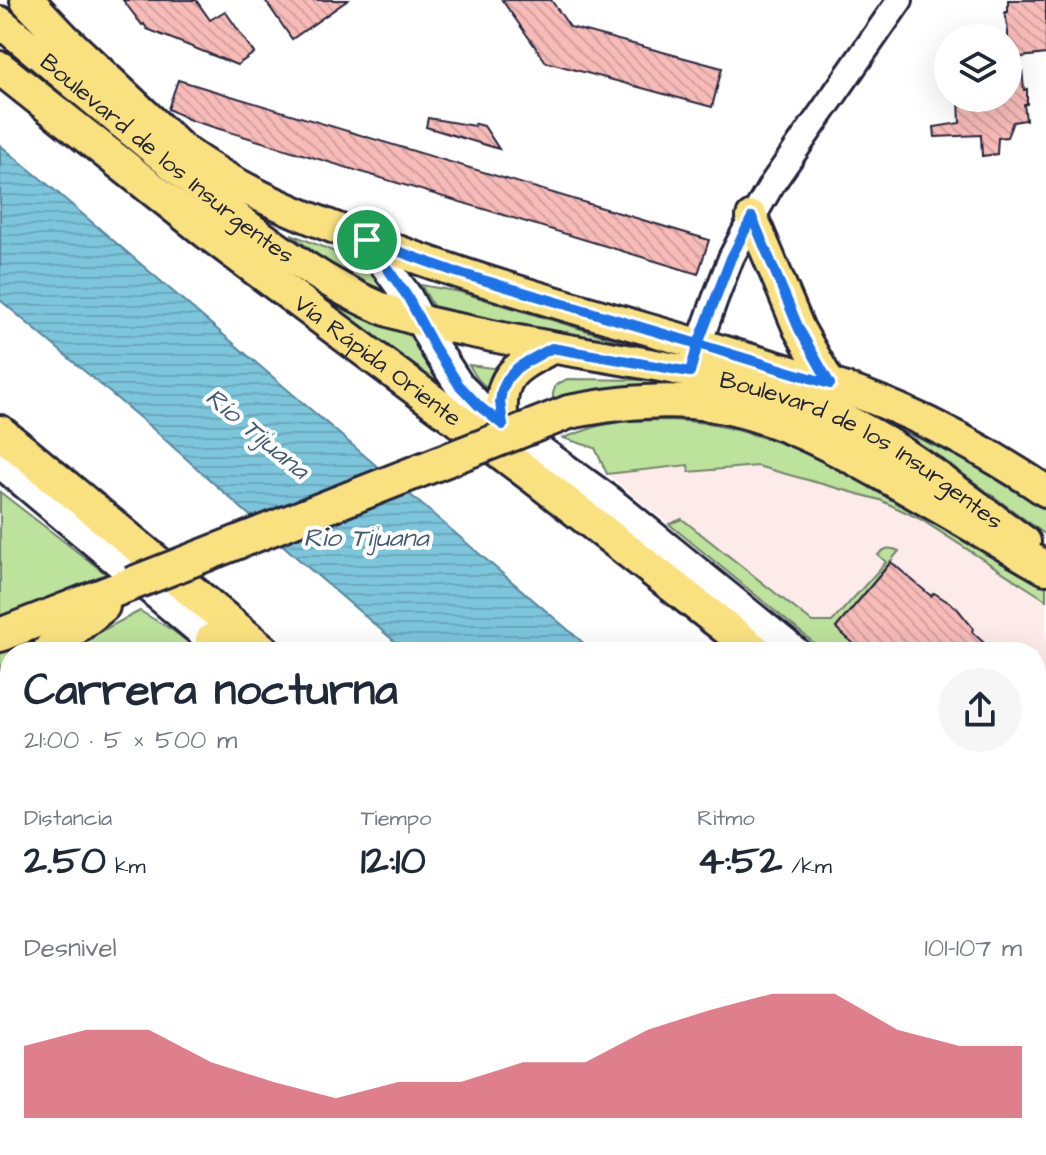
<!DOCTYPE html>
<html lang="es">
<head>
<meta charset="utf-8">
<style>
	:root { --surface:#fff; --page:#f6f6f7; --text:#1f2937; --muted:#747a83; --accent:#d1495b }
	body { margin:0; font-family:"Architects Daughter",sans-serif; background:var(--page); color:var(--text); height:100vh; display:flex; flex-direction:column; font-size:30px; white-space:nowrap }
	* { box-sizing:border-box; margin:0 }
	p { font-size:26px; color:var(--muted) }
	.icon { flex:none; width:44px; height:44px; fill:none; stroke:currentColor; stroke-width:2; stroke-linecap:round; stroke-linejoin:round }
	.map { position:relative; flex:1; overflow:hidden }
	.details { position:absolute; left:0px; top:642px; width:1046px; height:514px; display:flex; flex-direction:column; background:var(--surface); border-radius:32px 32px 0 0; box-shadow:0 8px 32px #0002 }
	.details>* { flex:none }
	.fabs { position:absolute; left:934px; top:24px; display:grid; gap:16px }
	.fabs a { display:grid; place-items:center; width:88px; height:88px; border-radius:50%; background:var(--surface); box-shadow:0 8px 32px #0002; font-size:40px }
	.pin { position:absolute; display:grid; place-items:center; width:68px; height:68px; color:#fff; margin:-34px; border:4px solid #fff; border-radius:50%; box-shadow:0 2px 8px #0007 }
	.round { display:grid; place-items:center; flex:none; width:84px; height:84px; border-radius:42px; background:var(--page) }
	.head { display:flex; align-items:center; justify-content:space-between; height:136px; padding:0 24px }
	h1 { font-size:44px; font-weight:800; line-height:60px }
	.stats { display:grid; grid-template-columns:repeat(3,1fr); gap:12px; height:136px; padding:8px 24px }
	.stats div { display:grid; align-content:center }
	.stats b { font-size:40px; font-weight:800 }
	.stats small { font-size:22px; font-weight:400 }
	.stats p { font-size:22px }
	.chart { height:224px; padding:16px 24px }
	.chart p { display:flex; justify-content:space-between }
	.chart svg { width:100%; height:144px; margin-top:8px; fill:var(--accent); opacity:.7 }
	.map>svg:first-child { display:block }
</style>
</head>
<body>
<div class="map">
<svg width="1046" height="1155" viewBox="0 0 1046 1155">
	<defs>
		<pattern id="park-tufts" width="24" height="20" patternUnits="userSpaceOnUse" patternTransform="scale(2)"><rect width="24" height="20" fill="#bde29c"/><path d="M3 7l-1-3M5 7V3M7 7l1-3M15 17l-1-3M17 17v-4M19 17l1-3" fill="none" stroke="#a2c287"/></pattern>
		<pattern id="water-rules" width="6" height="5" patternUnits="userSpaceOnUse" patternTransform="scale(2)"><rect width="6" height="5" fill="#7bc5db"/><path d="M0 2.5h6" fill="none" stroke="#6aa9bd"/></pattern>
		<pattern id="building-back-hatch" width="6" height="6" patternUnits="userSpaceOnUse" patternTransform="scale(2)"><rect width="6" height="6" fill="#f7bbb8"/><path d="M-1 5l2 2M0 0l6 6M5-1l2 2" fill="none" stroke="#d3a09f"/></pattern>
	</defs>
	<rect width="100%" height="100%" fill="#fff"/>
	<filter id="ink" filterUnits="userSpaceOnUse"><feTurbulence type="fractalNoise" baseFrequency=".0125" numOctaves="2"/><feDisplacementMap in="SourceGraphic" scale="16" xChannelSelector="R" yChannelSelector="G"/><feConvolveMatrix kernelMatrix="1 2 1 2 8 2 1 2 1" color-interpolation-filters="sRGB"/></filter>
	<g filter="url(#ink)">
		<path fill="#fdebea" d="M755 459 924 509 1046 583V835L1036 827V652H825L607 474Z
			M218 1146H782L793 1155H227Z"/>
		<path fill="#bde29c" stroke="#70826c" stroke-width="2" d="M240 230 418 336 462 400 387 351 317 300Z
			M291 234 374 268 409 304C365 286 327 264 291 234Z
			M421 285 460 292 646 349 436 311Z
			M469 365 509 370 497 399 477 378Z
			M567 379 651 380 696 387 764 408 553 412V393L556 385Z
			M666 420C681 421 695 421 709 424 832 447 939 522 1046 583V600L920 519 880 500 757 466 689 472 688 465 607 474 595 448 563 438 598 426 626 421Z
			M881 421 963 459 1046 510V535L940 457Z
			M0 492 106 574 0 617Z
			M682 519 812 622H832L886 562 878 555C885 547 891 547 899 551L836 628 863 652H825L669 524Z
			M140 611 172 630 201 652H66L101 631Z
			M24 643 19 652H10V668L0 686V653Z
			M0 788 10 805V906H0Z"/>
		<path fill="url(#park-tufts)" stroke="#70826c" stroke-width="2" d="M218 1146H412L423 1155H227Z"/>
		<path fill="url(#water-rules)" stroke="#57849b" stroke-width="2" d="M0 145 52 188 594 652H407L305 565 153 429 0 300Z
			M1036 1028 1046 1036V1155H990L980 1146H1036Z"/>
		<path fill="url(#building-back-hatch)" stroke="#22223b" stroke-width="2" d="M123 0H196L210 20 225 11 254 53 237 65 147 29 144 24 142 25Z
			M265 0H348L292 39Z
			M502 0H551L570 27 722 68 712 107 546 62Z
			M1008 0H1046V54L1021 57 1024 90 1027 89V104H1024L1026 120 1013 122 1007 137 998 138 997 154 982 156 981 135 935 137 934 127 960 123 959 98H1008V31L1005 12H1008Z
			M178 80 709 240 698 274 190 120 168 109Z
			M428 118 474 126 475 124 484 126 499 149 426 127Z
			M891 562 931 596 934 593 956 607 973 628 972 632 994 652H863L836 628Z"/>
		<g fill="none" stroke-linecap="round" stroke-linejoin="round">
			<g stroke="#22223b" stroke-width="26">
				<path id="minor" d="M187 1146 194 1155"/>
			</g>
			<g stroke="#22223b" stroke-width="30">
				<path id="tertiary" d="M694 358 715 299 731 258 746 229 772 184 900 0"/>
			</g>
			<g stroke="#22223b" stroke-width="34">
				<path id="secondary" d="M367 240 407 296 435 348 459 385 479 406 609 500 796 652
					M0 463 225 652
					M1036 843 1046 852
					M808 1146 818 1155"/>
			</g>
			<g stroke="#22223b" stroke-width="36">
				<g id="primary">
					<path id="s1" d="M0 22 233 215C279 250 327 285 381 308 417 322 455 328 492 336 585 355 680 365 771 392 794 399 818 407 839 417 907 448 965 499 1025 542"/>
					<path d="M166 137C231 190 313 221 392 249 503 290 618 320 732 354 788 371 845 386 898 409 949 431 1000 460 1046 491"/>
					<path d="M752 217 799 329 830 384"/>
					<path d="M503 425C497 376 512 369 552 348"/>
				</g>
			</g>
			<g stroke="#22223b" stroke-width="38">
				<g id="trunk">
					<path d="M27 0 63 38 178 147"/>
					<path id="s2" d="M0 68 208 233 535 478 757 652"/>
					<path d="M569 412C609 404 649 399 690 402 772 408 850 455 919 495 962 519 1004 544 1046 568"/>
					<path d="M0 432 265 652"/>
					<path d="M0 635 131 584"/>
					<path d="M212 640 219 652"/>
					<path d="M48 652 54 645 103 606"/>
					<path d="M1036 881 1046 889"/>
					<path d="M0 922H10"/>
					<path d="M861 1146 871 1155"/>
				</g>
			</g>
			<use href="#minor" stroke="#fff" stroke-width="20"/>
			<use href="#tertiary" stroke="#fff" stroke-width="24"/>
			<use href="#secondary" stroke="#fff" stroke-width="28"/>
			<use href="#primary" stroke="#fae180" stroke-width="30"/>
			<use href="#trunk" stroke="#fae180" stroke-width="32"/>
			<g stroke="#22223b" stroke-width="8">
				<path id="rail" d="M653 1155 660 1146"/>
			</g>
			<use href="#rail" stroke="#fff" stroke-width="5" stroke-dasharray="15" stroke-linecap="butt"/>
			<g stroke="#22223b" stroke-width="38" stroke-linecap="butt">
				<path id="trunk-bridge" d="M131 584 569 412"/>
			</g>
			<use href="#trunk-bridge" stroke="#fae180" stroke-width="32"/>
		</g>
	</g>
	<g fill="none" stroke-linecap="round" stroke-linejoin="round" filter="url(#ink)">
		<g stroke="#fff" stroke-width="16">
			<path id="route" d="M367 240 407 296 435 348 459 385 479 406 503 425 500 402 502 390 508 378 517 368 528 361 552 348 690 372 698 344 830 384 799 329 752 217 731 258 698 344 453 271 367 240"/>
		</g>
		<use href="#route" stroke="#1a73e8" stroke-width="10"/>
	</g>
	<g text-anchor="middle" stroke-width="8" stroke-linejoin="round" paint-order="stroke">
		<g font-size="24" fill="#22223b" stroke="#fff">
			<text dy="8" stroke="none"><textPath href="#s1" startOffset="216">Boulevard de los Insurgentes</textPath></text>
			<text dy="8" stroke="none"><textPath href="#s2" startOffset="478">Vía Rápida Oriente</textPath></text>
			<text dy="8" stroke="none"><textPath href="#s1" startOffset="984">Boulevard de los Insurgentes</textPath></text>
		</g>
		<g font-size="26" font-style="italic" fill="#415b73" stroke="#fff">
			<text transform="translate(258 433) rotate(40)" y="9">Río Tijuana</text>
			<text x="366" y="546">Rio Tijuana</text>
		</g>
	</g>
</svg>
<div class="fabs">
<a><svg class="icon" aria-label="layers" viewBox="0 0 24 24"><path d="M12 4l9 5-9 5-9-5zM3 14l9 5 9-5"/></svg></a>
</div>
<div class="pin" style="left:367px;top:240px;background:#1e9e55"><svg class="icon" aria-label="arrive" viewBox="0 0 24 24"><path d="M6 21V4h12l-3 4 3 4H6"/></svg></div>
<section class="details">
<div class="head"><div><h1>Carrera nocturna</h1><p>21:00 · 5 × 500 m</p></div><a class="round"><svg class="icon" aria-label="share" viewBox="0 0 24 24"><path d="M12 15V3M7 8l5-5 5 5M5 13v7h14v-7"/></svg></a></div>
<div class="stats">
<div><p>Distancia</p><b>2.50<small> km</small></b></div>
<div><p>Tiempo</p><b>12:10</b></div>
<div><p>Ritmo</p><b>4:52<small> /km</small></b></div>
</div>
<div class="chart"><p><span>Desnivel</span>101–107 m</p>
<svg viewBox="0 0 160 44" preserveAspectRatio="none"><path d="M0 44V22L10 17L20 17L30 27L40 33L50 38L60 33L70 33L80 27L90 27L100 17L110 11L120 6L130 6L140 17L150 22L160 22V44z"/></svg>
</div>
</section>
</div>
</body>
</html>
